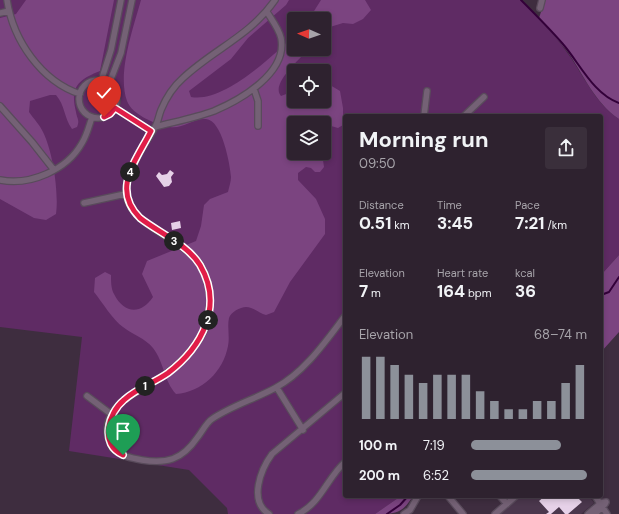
<!DOCTYPE html>
<html lang="en">
<head>
<meta charset="utf-8">
<style>
	:root { --surface:#2e222f; --page:#3a2f3b; --text:#f1f3f6; --muted:#a7a4aa; --line:#493f4b; --accent:#8c9099 }
	body { margin:0; font-family:"DM Sans",sans-serif; background:var(--page); color:var(--text); height:100vh; display:flex; flex-direction:column; font-size:15px; white-space:nowrap }
	* { box-sizing:border-box; margin:0 }
	p { font-size:13px; color:var(--muted) }
	.icon { flex:none; width:22px; height:22px; fill:none; stroke:currentColor; stroke-width:2; stroke-linecap:round; stroke-linejoin:round }
	.map { position:relative; flex:1; overflow:hidden }
	.panel { position:absolute; left:343px; top:114px; width:260px; height:384px; display:flex; flex-direction:column; background:var(--surface); border-radius:4px; box-shadow:0 2px 6px #0003,0 0 0 1px var(--line) }
	.panel>* { flex:none }
	.needle { width:26px; rotate:272deg }
	.tools { position:absolute; left:287px; top:12px; display:grid; gap:8px }
	.tools a { display:grid; place-items:center; width:44px; height:44px; border-radius:4px; background:var(--surface); box-shadow:0 2px 6px #0003,0 0 0 1px var(--line); font-size:20px }
	.pin { position:absolute; display:grid; place-items:center; width:34px; height:34px; color:#fff; margin:-41px -17px; border-radius:50% 50% 50% 0; rotate:-45deg; box-shadow:0 0 4px #0007 }
	.pin .icon { rotate:45deg }
	.km { position:absolute; width:20px; height:20px; margin:-10px; border-radius:50%; background:#222; color:#fff; font-size:11px; line-height:20px; text-align:center }
	.round { display:grid; place-items:center; flex:none; width:42px; height:42px; border-radius:4px; background:var(--page) }
	.overview { display:flex; align-items:center; justify-content:space-between; height:68px; padding:0 16px }
	h1 { font-size:22px; font-weight:700; line-height:30px }
	.stats { display:grid; grid-template-columns:repeat(3,1fr); gap:6px; height:68px; padding:4px 16px }
	.stats div { display:grid; align-content:center }
	.stats b { font-size:17px; font-weight:700 }
	.stats small { font-size:11px; font-weight:400 }
	.stats p { font-size:11px }
	.chart { height:112px; padding:8px 16px }
	.chart p { display:flex; justify-content:space-between }
	.chart svg { width:100%; height:72px; margin-top:4px; stroke:var(--accent); stroke-width:6 }
	ul { padding:0 16px; list-style:none; font-size:13px }
	li { display:grid; grid-template-columns:64px 48px 1fr; align-items:center; height:30px }
	li i { height:10px; border-radius:5px; background:var(--accent) }
	.map>svg:first-child { display:block }
</style>
</head>
<body>
<div class="map">
<svg width="619" height="514" viewBox="0 0 619 514">
	<rect width="100%" height="100%" fill="#3e2d3f"/>
	<path fill="#4b374d" d="M521 496H589L594 503 581 514H500Z"/>
	<path fill="#5f2b64" fill-rule="evenodd" d="M0 0H521C537 16 553 33 566 51 584 75 593 101 619 119V255L601 275V116H345V496L400 497 375 514H228L227 508 189 470 69 451 82 337 0 327ZM294 19H324V49H294ZM294 71H324V101H294ZM294 123H324V153H294Z"/>
	<path fill="#7b4480" d="M26 0H114L100 71C77 80 70 88 76 112 77 119 80 120 77 127L72 129C64 118 65 105 56 95H50L30 101 29 112C33 118 40 125 43 132 53 152 59 193 56 214L46 220 34 218 0 199V18L16 14Z
		M141 0H289L286 5 248 38 231 59 189 91 191 97C224 103 271 57 294 36V49H309C301 58 270 84 281 96L294 91V101H324V84L330 85 340 91 343 108V125L338 128 331 126 324 127V123H294V153H322L324 167 320 172H315L311 168 306 167 298 173V180L316 199 325 219V234L290 282 274 312 266 315C259 313 253 307 246 307 240 307 231 312 229 318 227 327 230 337 228 346 223 372 202 392 176 394 164 381 164 362 153 348 145 338 133 335 123 327 113 320 102 302 94 292L95 278 105 272 111 275C111 281 111 289 114 294 124 314 141 315 153 297L142 274 147 261 196 241 201 226 204 205 210 199 228 192C229 187 231 182 231 177 230 164 222 120 206 119 193 118 183 129 170 127 157 125 132 115 127 101 117 73 133 29 141 0Z
		M321 0H365L371 10 363 19 353 24 343 23 330 27 324 33V19H309Z
		M545 0H619V119C594 102 584 75 567 51 558 40 548 29 539 18Z
		M619 255V332L601 352V275Z
		M401 496H413C402 514 395 514 375 514Z"/>
	<g fill="none" stroke-linecap="round" stroke-linejoin="round">
		<path stroke="#330039" stroke-width="2" d="M521 0C535 14 549 28 562 43 579 62 593 94 619 103
			M601 295 609 292 619 277
			M387 514 400 505 408 496"/>
	</g>
	<path fill="#e6d1e8" d="M170 170 174 173 171 177 172 182 169 186 164 187 156 176 159 172 162 175 167 174Z
		M180 221 181 228 172 230 171 223Z
		M545 496H576L582 502 568 514H565L559 507 551 514H546L549 512 539 501Z"/>
	<g fill="none" stroke-linecap="round" stroke-linejoin="round">
		<g stroke="#594b5b" stroke-width="8">
			<path id="street" d="M7 0C13 40 41 81 80 94
				M275 0C250 36 214 49 183 78 174 86 166 98 161 110 159 115 158 122 155 127 145 145 131 163 127 183 118 219 172 235 192 255 204 266 210 285 210 302 209 314 208 325 201 336 193 350 180 364 166 374 141 392 90 407 113 449 121 456 131 458 142 460 166 464 182 460 197 438 202 432 206 423 212 419 231 406 255 399 275 388 304 373 326 341 345 316
				M540 8 542 0
				M0 13 9 11
				M79 99a19 19 0 1 1 38 0a19 19 0 1 1-38 0Z
				M101 81 111 50 121 0
				M109 84 121 53 132 0
				M254 89 258 101V126
				M0 106 32 142 54 170
				M115 108 151 131
				M424 116 427 91
				M464 116 484 97
				M155 127C174 122 195 118 214 111 240 100 288 73 281 38 279 29 272 20 267 12
				M0 180C30 186 67 170 82 143 87 135 89 126 92 117
				M84 203 125 194
				M277 388 303 430
				M87 396 111 414
				M448 496 463 514
				M500 496 507 504
				M595 496 607 514
				M269 514C248 501 261 469 272 454L345 393
				M298 514C321 503 327 478 345 462
				M404 514 410 510 418 496
				M495 514 516 496
				M588 514 601 503 606 502
				M595 514 605 504"/>
		</g>
		<use href="#street" stroke="#746175" stroke-width="5.5"/>
	</g>
	<g fill="none" stroke-linecap="round" stroke-linejoin="round">
		<g stroke="#fff" stroke-width="8">
			<path id="route" d="M104 117 110 114 115 108 151 131C136 161 111 189 140 218 159 233 187 244 200 265 224 306 202 347 168 373 154 383 137 388 124 400 108 413 99 445 123 455"/>
		</g>
		<use href="#route" stroke="#e11d48" stroke-width="5"/>
	</g>
</svg>
<div class="tools">
<a><svg class="needle" viewBox="-14 -14 28 28"><path d="M0-13l5 13h-10z" fill="#e53935"/><path d="M0 13l5-13h-10z" fill="#a7a4aa"/></svg></a>
<a><svg class="icon" aria-label="locate" viewBox="0 0 24 24"><circle cx="12" cy="12" r="6"/><path d="M12 2v4M12 18v4M2 12h4M18 12h4"/></svg></a>
<a><svg class="icon" aria-label="layers" viewBox="0 0 24 24"><path d="M12 4l9 5-9 5-9-5zM3 14l9 5 9-5"/></svg></a>
</div>
<div class="pin" style="left:123px;top:455px;background:#1e9e55"><svg class="icon" aria-label="arrive" viewBox="0 0 24 24"><path d="M6 21V4h12l-3 4 3 4H6"/></svg></div>
<div class="pin" style="left:104px;top:117px;background:#d93025"><svg class="icon" aria-label="check" viewBox="0 0 24 24"><path d="M5 12l5 5 9-10"/></svg></div>
<b class="km" style="left:145px;top:386px">1</b>
<b class="km" style="left:208px;top:320px">2</b>
<b class="km" style="left:174px;top:241px">3</b>
<b class="km" style="left:130px;top:172px">4</b>
<section class="panel">
<div class="overview"><div><h1>Morning run</h1><p>09:50</p></div><a class="round"><svg class="icon" aria-label="share" viewBox="0 0 24 24"><path d="M12 15V3M7 8l5-5 5 5M5 13v7h14v-7"/></svg></a></div>
<div class="stats">
<div><p>Distance</p><b>0.51<small> km</small></b></div>
<div><p>Time</p><b>3:45</b></div>
<div><p>Pace</p><b>7:21<small> /km</small></b></div>
</div>
<div class="stats">
<div><p>Elevation</p><b>7<small> m</small></b></div>
<div><p>Heart rate</p><b>164<small> bpm</small></b></div>
<div><p>kcal</p><b>36</b></div>
</div>
<div class="chart"><p><span>Elevation</span>68–74 m</p>
<svg viewBox="0 0 160 44" preserveAspectRatio="none"><path d="M5 44V6M15 44V6M25 44V11M35 44V17M45 44V22M55 44V17M65 44V17M75 44V17M85 44V27M95 44V33M105 44V38M115 44V38M125 44V33M135 44V33M145 44V22M155 44V11"/></svg>
</div>
<ul>
<li><b>100 m</b>7:19<i style="width:78%"></i></li>
<li><b>200 m</b>6:52<i style="width:100%"></i></li>
</ul>
</section>
</div>
</body>
</html>
